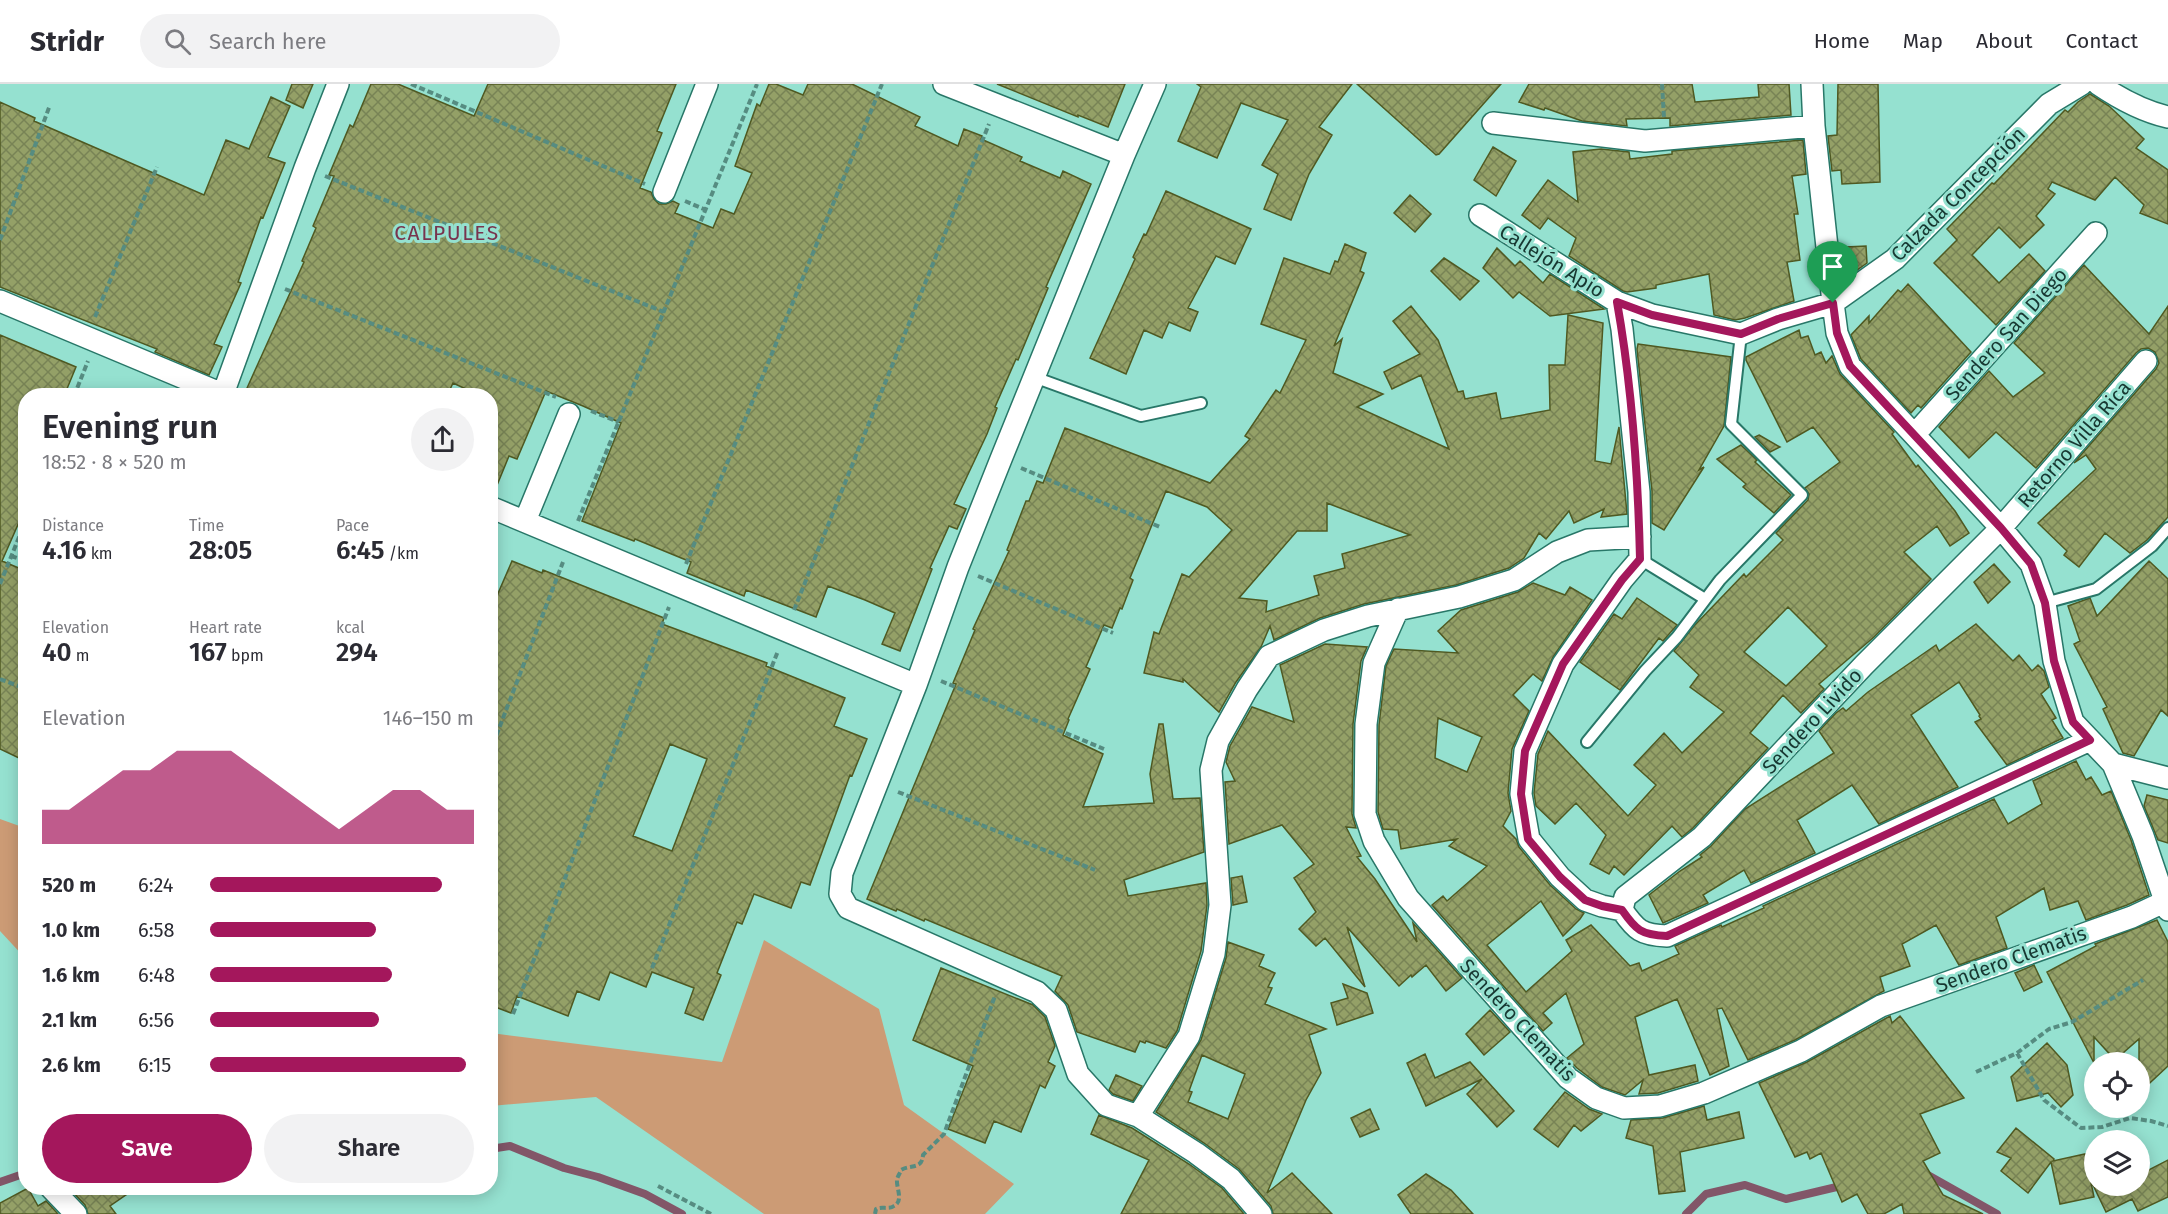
<!DOCTYPE html>
<html lang="en">
<head>
<meta charset="utf-8">
<style>
	:root { --surface:#fff; --page:#f2f2f3; --text:#2b2b33; --muted:#7c7c81; --line:#e1e1e2; --accent:#a4175c }
	body { margin:0; font-family:"Fira Sans",sans-serif; background:var(--page); color:var(--text); height:100vh; display:flex; flex-direction:column; font-size:22px; white-space:nowrap }
	* { box-sizing:border-box; margin:0 }
	p { font-size:20px; color:var(--muted) }
	.icon { flex:none; width:33px; height:33px; fill:none; stroke:currentColor; stroke-width:2; stroke-linecap:round; stroke-linejoin:round }
	.map { position:relative; flex:1; overflow:hidden }
	.sheet { position:absolute; left:18px; top:304px; width:480px; height:807px; display:flex; flex-direction:column; background:var(--surface); border-radius:24px; box-shadow:0 3px 15px #0003 }
	.sheet>* { flex:none }
	.buttons { position:absolute; left:2084px; top:968px; display:grid; gap:12px }
	.buttons a { display:grid; place-items:center; width:66px; height:66px; border-radius:50%; background:var(--surface); box-shadow:0 3px 15px #0003; font-size:30px }
	.pin { position:absolute; display:grid; place-items:center; width:51px; height:51px; color:#fff; margin:-62px -26px; border-radius:50% 50% 50% 0; rotate:-45deg; box-shadow:0 0 6px #0007 }
	.pin .icon { rotate:45deg }
	.round { display:grid; place-items:center; flex:none; width:63px; height:63px; border-radius:32px; background:var(--page) }
	.overview { display:flex; align-items:center; justify-content:space-between; height:102px; padding:0 24px }
	h1 { font-size:33px; font-weight:600; line-height:45px }
	.stats { display:grid; grid-template-columns:repeat(3,1fr); gap:9px; height:102px; padding:6px 24px }
	.stats div { display:grid; align-content:center }
	.stats b { font-size:26px; font-weight:600 }
	.stats small { font-size:16px; font-weight:400 }
	.stats p { font-size:16px }
	.chart { height:168px; padding:12px 24px }
	.chart p { display:flex; justify-content:space-between }
	.chart svg { width:100%; height:108px; margin-top:6px; fill:var(--accent); opacity:.7 }
	.button { display:flex; gap:12px; margin-top:auto; padding:12px 24px }
	.button a { flex:1; height:69px; border-radius:36px; background:var(--accent); color:#fff; font-size:24px; font-weight:600; line-height:69px; text-align:center }
	.button a+a { background:var(--page); color:var(--text) }
	ul { padding:0 24px; list-style:none; font-size:20px }
	li { display:grid; grid-template-columns:96px 72px 1fr; align-items:center; height:45px }
	li i { height:15px; border-radius:8px; background:var(--accent) }
	header { display:flex; align-items:center; gap:36px; box-sizing:border-box; height:84px; padding:0 30px; background:var(--surface); border-bottom:2px solid var(--line) }
	header strong { font-size:28px }
	nav { display:flex; gap:33px; margin-inline-start:auto; font-size:21px }
	.search { width:420px; height:54px; background:var(--page); display:flex; align-items:center; gap:15px; box-sizing:border-box; padding:0 21px; border-radius:33px; color:var(--muted); font-size:22px }
	.map>svg:first-child { display:block }
</style>
</head>
<body>
<header>
<strong>Stridr</strong>
<div class="search"><svg class="icon" aria-label="search" viewBox="0 0 24 24"><circle cx="10" cy="10" r="6"/><path d="M15 15l6 6"/></svg>Search here</div>
<nav><a>Home</a><a>Map</a><a>About</a><a>Contact</a></nav>
</header>
<div class="map">
<svg width="2168" height="1130" viewBox="0 0 2168 1130">
	<defs>
		<pattern id="building-cross-hatch" width="8" height="8" patternUnits="userSpaceOnUse" patternTransform="scale(1.5)"><rect width="8" height="8" fill="#94a067"/><path d="M0 0l8 8M0 8l8-8" fill="none" stroke="#788355"/></pattern>
	</defs>
	<rect width="100%" height="100%" fill="#95e1d0"/>
	<path fill="#cc9b75" d="M0 735 25 744V874L0 847Z
		M764 856 879 925 904 1021 1014 1100 985 1130H764L596 1013 491 1022V949L722 978Z"/>
	<g fill="none" stroke-linecap="round" stroke-linejoin="round">
		<path stroke="#825668" stroke-width="8" d="M490 1065 510 1062 564 1084 598 1093 645 1110 682 1130
			M1926 1090 1997 1130
			M0 1098 26 1089
			M1686 1130 1706 1110 1745 1101 1786 1115 1845 1101"/>
	</g>
	<path fill="url(#building-cross-hatch)" stroke="#4f5922" stroke-width="1.5" fill-rule="evenodd" d="M292 0H313L303 24 286 16Z
		M371 0H398L474 32 488 0H676L657 47 662 49 640 104 651 108 654 115 659 120H666L673 117 679 120 675 129 713 144 721 125 734 130 752 89 735 82 757 20 760 22 769 0H776L803 11 808 0H852L920 33 915 42 958 62 964 45 982 52 981 55 1022 73 1020 77 1060 94 1063 87 1091 100 1046 203 1048 204 1018 276 1016 275 995 323 997 324 987 350 954 420 966 425 957 445 949 442 930 484 932 485 900 567 882 560 895 529 865 516 828 502 816 533 746 506 744 512 687 489 691 478 635 455 634 457 582 437 621 339 583 322 546 307 517 375 509 372 493 411H490V312H481L453 299 447 312H265L247 304 304 178 302 177 316 144 313 142 334 92 329 91 350 41 353 43Z
		M997 0H1125L1108 43 1078 31V33Z
		M1197 0H1352L1319 43 1332 51 1309 90 1291 136 1264 125 1278 90 1262 81 1288 36 1241 19 1217 74 1178 57 1201 3Z
		M1357 0H1501L1439 70 1436 71Z
		M1529 0H1692L1695 18 1759 13 1758 0H1789L1791 31 1670 42V34L1626 35 1627 42 1582 37 1545 24 1544 26 1519 18Z
		M1838 0H1878L1880 98 1842 100 1841 86 1832 87 1828 52 1837 51Z
		M2090 10 2109 22 2144 55 2136 64 2168 86V140L2140 129 2144 121 2115 93 2095 116 2052 98 2048 105 2055 110 2036 132 2044 141 2020 164 1999 143 1972 171 1999 199 2029 170 2045 187 1996 241 1934 179 1957 156 1947 145 1992 99 1994 100 2065 26 2068 28 2078 18Z
		M271 13 290 22 268 73 285 79 263 134 261 133 238 198 241 199 214 260 222 263 209 291 155 268 157 265 0 203V18L35 34 34 37 204 111 226 56 249 65Z
		M1803 56 1806 90 1792 92 1798 130H1794L1800 176 1787 178 1794 217 1745 234 1735 236 1714 231 1709 190 1656 201V204L1627 208 1623 207 1569 172 1576 154 1548 134 1540 145 1522 131 1548 96 1578 118 1573 68 1601 65 1629 68 1630 75 1672 70V67Z
		M1493 63 1516 77 1496 112 1474 96Z
		M1166 107 1251 145 1235 180 1216 172 1188 224 1198 228 1190 247 1169 238 1162 254 1144 246 1126 290 1090 274 1135 175 1133 173 1144 150 1146 151Z
		M1410 111 1431 130 1415 148 1394 129Z
		M1345 160 1366 169 1360 187 1364 189 1334 262 1342 255 1333 289 1383 310 1357 323 1449 365 1421 291 1392 305 1384 288 1420 270 1393 237 1411 222 1438 256 1458 308 1463 307 1465 315 1496 309 1501 335 1550 326 1549 281H1565L1568 231 1603 239 1595 377 1611 380 1619 343 1627 430 1601 433 1604 425 1574 439 1569 427 1546 455 1539 449 1524 474 1509 484 1456 501 1364 520 1320 534 1274 556 1270 542 1261 563 1236 598 1219 628 1183 595V598L1144 589 1154 548 1159 550 1182 490 1189 493 1232 446 1207 423 1166 407 1130 494 1133 496 1122 525 1120 524 1112 544 1104 541 1086 583 1090 585 1068 635 1069 636 1063 651 1103 670 1083 723 1154 719 1150 690 1159 640H1163L1173 715 1200 714 1204 768 1124 796 1128 812 1206 799 1207 821 1201 867 1177 947 1166 964 1146 957 1145 959 1140 957 1135 968 1077 948 1068 921 1055 907 1062 892 925 835 924 837 897 825 896 827 867 815 956 600 953 599 975 546 973 545 1009 467 1007 466 1026 417H1029L1037 397 1043 399 1065 344 1210 399 1250 355 1245 352 1276 306 1280 309 1306 256 1261 240 1284 174 1330 190 1335 177 1338 178ZM1327 419 1410 451 1342 470 1345 484 1314 492 1319 511 1266 528 1267 517 1239 514 1297 447H1327Z
		M1866 162 1867 179 1850 191H1847L1846 163Z
		M1497 164 1515 182 1520 177 1543 199 1550 190 1604 225 1550 232 1519 208 1513 214 1483 184Z
		M1444 174 1479 197 1460 216 1431 187Z
		M2084 181 2149 250 2168 222V433L2147 456 2130 469 2105 449 2079 483 2064 471 2067 467 2038 439 2096 385 2086 371 2074 379 2156 285 2159 279 2155 268 2148 264 2141 265 2136 269 2036 384 1996 348 1969 374 1939 343 1989 287 2013 313 2045 289 2014 259Z
		M1908 200 1971 268 1921 324 1918 321 1911 329 1861 275 1851 251 1869 232V239L1898 206 1901 208Z
		M1799 246 1801 254 1808 252 1815 271 1821 268 1826 279 1832 272 1840 290 1894 348 1892 350 1916 383 1918 381 1955 427 1969 449 1950 462 1937 442 1904 468 1931 495 1874 553 1819 600 1824 605 1801 629 1783 611 1750 649 1768 664 1693 744 1682 753 1672 742 1624 791 1614 782 1609 790 1590 780 1606 751 1576 719 1555 740 1536 722 1534 709 1538 670 1548 647 1628 732 1656 701 1634 681 1664 649 1682 669 1724 628 1690 603 1699 591 1674 567 1694 542 1744 490 1746 493 1783 456 1776 449 1808 416 1809 410 1805 404 1840 378 1813 343 1787 358 1746 276V273ZM1788 523 1827 562 1786 602 1744 568Z
		M0 251 76 283 64 312H26V438L20 436 2 477 26 487V660L19 674 0 665Z
		M1638 260 1731 273 1724 342 1699 386 1704 383 1664 446 1652 439V407L1637 265Z
		M1759 351 1780 363 1770 368 1755 353Z
		M1741 361 1757 376 1755 378 1791 411 1774 429 1743 403 1746 400 1717 375Z
		M512 477 542 489 543 486 664 534 662 540 767 579 766 582 845 614 834 642 867 655 852 692 850 691 810 801 801 798 791 824 754 810 742 840 737 838 717 889 721 891 703 936 685 929 694 904 652 888 646 903 610 888 599 916 577 907 568 932 517 912 511 929 490 921V528ZM670 660 707 675 672 767 633 752Z
		M2149 477 2168 495V632L2161 626 2134 672 2123 669 2103 625 2107 623 2074 560 2080 557 2068 522 2090 514 2097 532Z
		M1994 480 2010 498 1988 519 1974 498Z
		M1533 499 1565 511 1570 503 1592 516 1553 573 1542 597 1533 590 1513 611 1529 627 1512 665 1508 709 1511 727 1503 742 1516 755 1519 763 1550 801 1576 825 1584 829 1580 835 1563 852 1541 817 1487 861 1526 908 1572 867 1566 856 1591 841 1630 882 1639 879 1642 887 1679 870 1675 862 1721 841 1722 843 1764 824 1763 822 1994 715 2008 740 2042 720 2033 697 2076 677 2086 696 2091 693 2102 711 2111 707 2131 756 2149 811 2127 821 2086 836 2078 817 2050 826 2044 804 1996 833 2007 864 1959 881 1936 841 1902 860 1910 882 1880 893 1884 907 1795 956 1748 976 1722 924 1717 925 1729 982 1710 991 1677 915 1635 933 1649 991 1695 981 1698 997 1658 1009 1639 1010 1643 996 1625 1011 1602 1003 1577 984 1567 974 1584 960 1566 909 1543 929 1552 939 1543 947 1432 821 1443 812 1447 817 1487 782 1449 762 1457 755 1401 765 1398 746 1383 745 1378 728 1379 641 1386 582 1394 565 1458 569 1438 547 1461 526 1518 508ZM1438 634 1482 653 1467 688 1435 674Z
		M1637 514 1677 541 1663 557 1659 554 1620 606 1580 578 1614 530 1622 535Z
		M1976 540 2013 577 2019 571 2032 587 2038 581 2044 587 2049 603 2041 610 2056 634 2052 636 2063 654 2007 681 1975 638 1981 635 1979 632 1980 631 1959 598 1911 631 1958 703 1879 740 1852 701 1797 736 1815 769 1751 799 1744 786 1703 811 1708 819 1663 839 1649 811 1680 787 1702 773 1700 771 1711 762 1745 725 1834 669 1819 647 1836 629 1843 624 1846 627 1868 608 1936 561 1939 567Z
		M1325 560 1367 563 1361 577 1353 640 1352 730 1356 744 1346 743 1361 772 1357 773 1375 795 1417 858 1413 839 1462 894 1446 907 1426 881 1412 893 1411 891 1399 902 1347 843 1365 903 1325 854 1316 862 1299 845 1316 828 1294 794 1314 780 1282 741 1229 760 1225 698 1235 697 1226 678 1230 662 1252 623 1294 638 1280 581Z
		M2147 711 2168 716V759L2158 756 2144 722Z
		M1242 792 1247 818 1233 821 1231 794Z
		M2157 836 2168 858V982L2139 1009V955L2115 976 2094 953V979L2047 888 2096 862 2095 860Z
		M1228 858 1264 871 1259 882 1275 889 1268 903 1272 904 1265 920 1326 945 1309 951 1321 989 1306 1016 1267 1109 1292 1089 1332 1130H1273L1271 1122 1239 1085 1204 1059 1156 1028 1201 956 1226 874ZM1202 971 1245 990 1228 1035 1188 1018 1192 1008 1189 1007Z
		M2034 881 2042 898 2024 907 2015 889Z
		M941 884 1033 921 1045 933 1055 962 1048 978 1055 982 1045 1004 1040 1001 1021 1048 994 1037 985 1059 948 1045 973 982 913 956Z
		M1343 900 1367 909 1373 929 1337 941 1331 919 1348 914Z
		M1490 926 1510 948 1484 971 1466 950Z
		M1890 932 1892 939 1900 932 1964 1014 1920 1030 1940 1069 1923 1077 1943 1111 1983 1130H1904L1902 1120 1884 1130H1868L1857 1110 1842 1118 1821 1069 1810 1075 1807 1068 1795 1073 1759 999 1807 978Z
		M2047 959 2067 981 2073 1011 2061 1023 2048 1009 2017 1017 2011 993Z
		M1425 970 1435 994 1470 978 1514 1027 1497 1043 1467 1010 1482 995 1426 1022 1407 979Z
		M1116 991 1142 1002 1133 1017 1113 1010 1109 1006Z
		M1565 1008 1589 1025 1602 1030 1581 1047 1574 1041 1558 1063 1534 1045Z
		M1704 1022 1707 1036 1739 1028 1744 1054 1680 1068 1685 1107 1659 1110 1653 1062 1626 1054 1631 1036 1663 1034Z
		M1370 1025 1379 1045 1360 1053 1351 1034Z
		M1099 1031 1132 1044 1189 1080 1222 1104 1244 1130H1121L1149 1076 1091 1050Z
		M2016 1044 2054 1075 2053 1077 2085 1070 2094 1113 2060 1120 2051 1078 2028 1109 2001 1087 2011 1074 1997 1068Z
		M2168 1076V1113L2138 1127 2132 1115 2106 1128 2093 1101H2139V1091Z
		M1426 1090 1451 1106 1473 1130H1411L1398 1111Z
		M28 1104 38 1122 46 1117 58 1130H0V1119Z
		M69 1104H136L110 1122 116 1130H88L85 1121Z"/>
	<g fill="none" stroke-linecap="round" stroke-linejoin="round">
		<g stroke="#287768" stroke-width="14">
			<path id="lane" d="M1034 293 1141 332 1201 319
				M1640 475 1705 515
				M2045 519 2096 505 2152 462 2168 444
				M1587 658 1645 587 1677 553 1720 496 1802 411 1731 340 1741 250"/>
		</g>
		<g stroke="#287768" stroke-width="24">
			<path id="street" d="M944 0 1124 71
				M1155 0 1124 71 1001 375 958 483 916 601 842 789 840 810 848 824 1037 908 1056 926 1078 990 1106 1021 1138 1032 1196 1069 1231 1095 1261 1130
				M1812 0 1814 42 1833 219 1837 249 1850 282 2001 444 2031 480 2045 519 2054 577 2073 638 2113 680 2168 694
				M2098 0C2120 15 2142 27 2168 33
				M1493 39 1645 57 1814 42
				M664 108 707 0
				M1480 131 1617 218 1652 231 1741 250 1778 235 1833 219 1895 175 2049 20 2082 0
				M0 217 227 312
				M1617 218 1622 245 1639 408 1640 475 1622 496 1563 580 1525 667 1521 710 1529 755 1560 793 1585 816 1602 822 1622 826
				M223 310 305 84 338 0
				M1915 350 2096 149
				M490 423 916 601
				M525 437 569 330
				M1398 525 1374 579 1366 640 1365 730 1374 757 1408 814 1568 994 1596 1014 1624 1024 1660 1022 1704 1009 1801 967 1881 922 2132 833 2164 818
				M2113 680 2143 752 2168 826
				M1622 826 1625 813 1702 753 1864 581 2001 444 2146 277
				M1622 826C1636 846 1641 851 1667 852L2090 656
				M1138 1032 1189 952 1214 870 1220 821 1211 686 1218 657 1247 605 1269 572 1324 546 1368 532 1459 513 1514 496 1557 468 1588 456 1640 453
				M51 1104 76 1130"/>
		</g>
		<path stroke="#568c81" stroke-width="4" stroke-dasharray="6 3" stroke-linecap="butt" d="M411 0 645 100
			M1662 0 1664 34
			M325 92 664 228
			M685 117 706 126
			M0 156 50 21
			M285 205 556 313
			M95 233 157 83
			M74 312 88 277
			M591 327 619 338
			M1021 384 1160 443
			M578 437 757 0
			M11 472 26 477
			M686 480 882 0
			M978 492 1113 549
			M0 500 26 436
			M794 526 989 40
			M0 595 26 605
			M941 597 1104 665
			M490 668 563 478
			M898 708 1095 786
			M652 884 778 567
			M513 930 669 523
			M2017 969 2044 1016 2081 1044 2102 1043 2130 1034 2151 1037 2168 1042
			M1976 988 2017 969 2049 945 2072 938 2143 896
			M658 1102 711 1130
			M875 1130 876 1125C882 1122 889 1126 894 1122 904 1117 896 1104 897 1095 898 1092 900 1089 901 1086 911 1080 922 1086 923 1071L944 1050 995 912"/>
		<use href="#lane" stroke="#fff" stroke-width="10"/>
		<use href="#street" stroke="#fff" stroke-width="21"/>
	</g>
	<g fill="none" stroke-linecap="round" stroke-linejoin="round">
		<g stroke="#fff" stroke-width="12">
			<path id="route" d="M1617 218 1652 231 1741 250 1778 235 1833 219 1837 249 1850 282 2001 444 2031 480 2045 519 2054 577 2073 638 2090 656 1667 852C1641 851 1636 846 1622 826L1602 822 1585 816 1560 793 1528 755 1521 710 1525 667 1563 580 1622 496 1640 475C1638 389 1632 302 1617 218Z"/>
		</g>
		<use href="#route" stroke="#a4175c" stroke-width="8"/>
	</g>
	<g text-anchor="middle" stroke-width="6" stroke-linejoin="round" paint-order="stroke">
		<g font-size="20" fill="#173731" stroke="#95e1d0">
			<text transform="translate(1958 110) rotate(-45)" y="7">Calzada Concepción</text>
			<text transform="translate(1552 177) rotate(32)" y="7">Callejón Apio</text>
			<text transform="translate(2006 250) rotate(-48)" y="7">Sendero San Diego</text>
			<text transform="translate(2074 360) rotate(-49)" y="7">Retorno Villa Rica</text>
			<text transform="translate(1812 637) rotate(-47)" y="7">Sendero Livido</text>
			<text transform="translate(2011 875) rotate(-20)" y="7">Sendero Clematis</text>
			<text transform="translate(1518 936) rotate(47)" y="7">Sendero Clematis</text>
		</g>
		<g font-size="21" letter-spacing="1.5" fill="#78344e" stroke="#95e1d0">
			<text x="447" y="156">CALPULES</text>
		</g>
	</g>
</svg>
<div class="buttons">
<a><svg class="icon" aria-label="locate" viewBox="0 0 24 24"><circle cx="12" cy="12" r="6"/><path d="M12 2v4M12 18v4M2 12h4M18 12h4"/></svg></a>
<a><svg class="icon" aria-label="layers" viewBox="0 0 24 24"><path d="M12 4l9 5-9 5-9-5zM3 14l9 5 9-5"/></svg></a>
</div>
<div class="pin" style="left:1833px;top:219px;background:#1e9e55"><svg class="icon" aria-label="arrive" viewBox="0 0 24 24"><path d="M6 21V4h12l-3 4 3 4H6"/></svg></div>
<section class="sheet">
<div class="overview"><div><h1>Evening run</h1><p>18:52 · 8 × 520 m</p></div><a class="round"><svg class="icon" aria-label="share" viewBox="0 0 24 24"><path d="M12 15V3M7 8l5-5 5 5M5 13v7h14v-7"/></svg></a></div>
<div class="stats">
<div><p>Distance</p><b>4.16<small> km</small></b></div>
<div><p>Time</p><b>28:05</b></div>
<div><p>Pace</p><b>6:45<small> /km</small></b></div>
</div>
<div class="stats">
<div><p>Elevation</p><b>40<small> m</small></b></div>
<div><p>Heart rate</p><b>167<small> bpm</small></b></div>
<div><p>kcal</p><b>294</b></div>
</div>
<div class="chart"><p><span>Elevation</span>146–150 m</p>
<svg viewBox="0 0 160 44" preserveAspectRatio="none"><path d="M0 44V30L10 30L20 22L30 14L40 14L50 6L60 6L70 6L80 14L90 22L100 30L110 38L120 30L130 22L140 22L150 30L160 30V44z"/></svg>
</div>
<ul>
<li><b>520 m</b>6:24<i style="width:88%"></i></li>
<li><b>1.0 km</b>6:58<i style="width:63%"></i></li>
<li><b>1.6 km</b>6:48<i style="width:69%"></i></li>
<li><b>2.1 km</b>6:56<i style="width:64%"></i></li>
<li><b>2.6 km</b>6:15<i style="width:97%"></i></li>
</ul>
<div class="button"><a>Save</a><a>Share</a></div>
</section>
</div>
</body>
</html>
